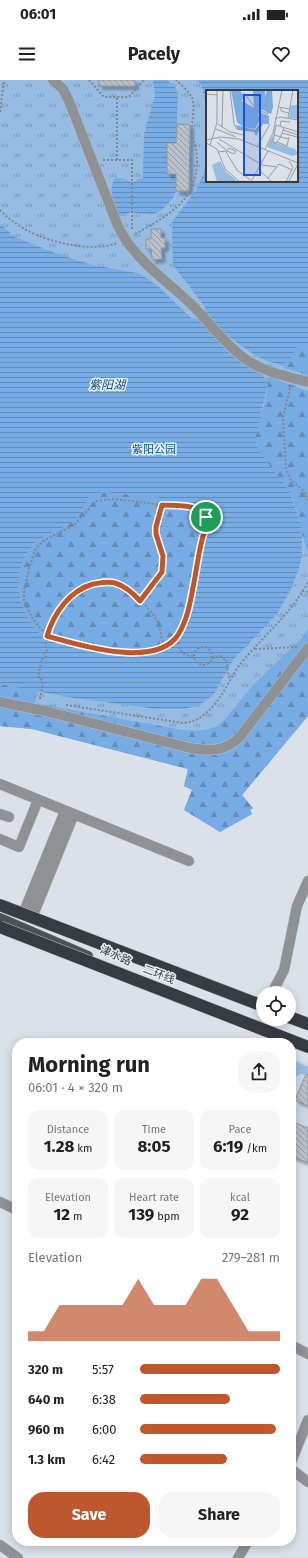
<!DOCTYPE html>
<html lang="en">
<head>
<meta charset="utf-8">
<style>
	:root { --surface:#fff; --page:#f6f6f6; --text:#222; --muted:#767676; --accent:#be572e }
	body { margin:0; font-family:"Fira Sans","Noto Sans SC",sans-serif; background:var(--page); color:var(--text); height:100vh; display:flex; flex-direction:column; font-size:15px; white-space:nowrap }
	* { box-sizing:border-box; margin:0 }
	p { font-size:13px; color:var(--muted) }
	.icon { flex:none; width:22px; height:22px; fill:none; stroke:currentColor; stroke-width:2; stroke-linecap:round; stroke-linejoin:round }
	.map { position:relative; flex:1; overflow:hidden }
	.drawer { position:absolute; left:12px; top:958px; width:284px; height:508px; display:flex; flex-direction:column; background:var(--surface); border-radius:16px; box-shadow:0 2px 10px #0003 }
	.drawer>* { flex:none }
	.tools { position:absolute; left:256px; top:906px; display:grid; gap:8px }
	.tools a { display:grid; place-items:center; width:40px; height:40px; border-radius:50%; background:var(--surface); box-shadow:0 2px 10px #0003; font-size:20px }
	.pin { position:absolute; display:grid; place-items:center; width:34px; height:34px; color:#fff; margin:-17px; border:2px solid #fff; border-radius:50%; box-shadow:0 1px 4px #0007 }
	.round { display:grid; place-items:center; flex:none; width:42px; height:42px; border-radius:16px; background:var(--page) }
	.overview { display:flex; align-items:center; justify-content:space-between; height:68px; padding:0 16px }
	h1 { font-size:22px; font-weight:700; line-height:30px }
	.figures { display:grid; grid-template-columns:repeat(3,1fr); gap:6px; height:68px; padding:4px 16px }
	.figures div { display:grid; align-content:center; border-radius:10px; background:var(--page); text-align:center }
	.figures b { font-size:17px; font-weight:700 }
	.figures small { font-size:11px; font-weight:400 }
	.figures p { font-size:11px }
	.chart { height:112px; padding:8px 16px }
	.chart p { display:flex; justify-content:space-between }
	.chart svg { width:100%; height:72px; margin-top:4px; fill:var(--accent); opacity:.7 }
	.primary-button { display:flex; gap:8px; margin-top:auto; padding:8px 16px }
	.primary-button a { flex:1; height:46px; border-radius:16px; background:var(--accent); color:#fff; font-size:16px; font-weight:700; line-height:46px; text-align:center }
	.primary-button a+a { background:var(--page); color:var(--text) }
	ul { padding:0 16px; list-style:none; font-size:13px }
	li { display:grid; grid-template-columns:64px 48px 1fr; align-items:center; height:30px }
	li i { height:10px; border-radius:5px; background:var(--accent) }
	.status { display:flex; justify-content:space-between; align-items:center; height:28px; padding:0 20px; background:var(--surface); direction:ltr }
	.status svg { height:11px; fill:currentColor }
	header { display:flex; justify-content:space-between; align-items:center; height:52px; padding:0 16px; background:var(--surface); font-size:18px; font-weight:700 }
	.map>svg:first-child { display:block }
</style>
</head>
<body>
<div class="status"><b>06:01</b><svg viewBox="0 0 49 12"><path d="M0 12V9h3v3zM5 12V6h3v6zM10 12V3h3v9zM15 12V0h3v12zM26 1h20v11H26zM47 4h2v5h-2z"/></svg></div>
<header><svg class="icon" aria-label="menu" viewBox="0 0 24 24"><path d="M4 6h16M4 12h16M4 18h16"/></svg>Pacely<svg class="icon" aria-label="heart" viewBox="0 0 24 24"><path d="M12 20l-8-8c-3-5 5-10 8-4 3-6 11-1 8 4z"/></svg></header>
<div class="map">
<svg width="308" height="1478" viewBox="0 0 308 1478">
	<defs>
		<pattern id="grass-tufts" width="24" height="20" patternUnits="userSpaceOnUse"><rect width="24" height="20" fill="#96bce4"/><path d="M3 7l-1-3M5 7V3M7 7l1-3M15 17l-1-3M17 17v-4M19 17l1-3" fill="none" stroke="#7b9aba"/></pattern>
		<pattern id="forest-firs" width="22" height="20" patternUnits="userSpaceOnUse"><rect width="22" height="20" fill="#77abe3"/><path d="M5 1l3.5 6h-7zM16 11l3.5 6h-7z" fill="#628cb9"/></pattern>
		<pattern id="water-rules" width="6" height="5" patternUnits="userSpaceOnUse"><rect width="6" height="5" fill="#77ace4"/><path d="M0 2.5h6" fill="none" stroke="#628dba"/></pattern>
		<pattern id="building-back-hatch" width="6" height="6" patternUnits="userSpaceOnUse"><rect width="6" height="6" fill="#bac0c7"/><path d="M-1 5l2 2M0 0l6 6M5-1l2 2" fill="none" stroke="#989da3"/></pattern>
		<filter id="shadow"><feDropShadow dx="3.5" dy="3.5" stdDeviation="1" flood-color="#0004"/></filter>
	</defs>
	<rect width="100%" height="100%" fill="#dae1e8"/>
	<path fill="#cad6e3" d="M291 977 308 984V1084L291 1077Z"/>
	<path fill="url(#grass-tufts)" fill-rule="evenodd" d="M0 0H308V636L242 715 253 728 250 730 252 734 220 752 184 730 192 710 184 706 188 689 32 649 0 646ZM207 11H297V101H207Z"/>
	<path fill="url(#forest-firs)" d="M308 264V295L290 290 276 283H282L298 266Z
		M270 297 308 311V475C301 454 300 430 289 411 280 396 259 380 256 363 253 345 274 313 265 298Z
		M105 412 189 421C199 423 208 429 211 439 210 448 206 456 204 465 197 497 199 538 175 562 168 569 157 575 148 576 133 579 57 565 44 557 25 543 13 509 21 486 33 452 57 457 78 436 84 430 85 421 90 415Z
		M308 549V636L242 715 253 728 250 730 252 734 220 752 184 730 192 710 184 706 188 689 32 649 0 646V604L37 611 35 623 182 650C196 651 209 651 221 644L253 605 305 555Z"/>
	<path fill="#96bce4" d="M291 979 308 987V995L301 994 291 999Z"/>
	<path fill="url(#water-rules)" fill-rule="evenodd" d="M153 0H167L175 7 178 14 176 63 167 94H176V111L173 118 163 129 152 135 130 132 126 136H118C113 126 108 108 115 98 123 97 127 102 134 102L138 99 143 98 144 54 155 15Z
		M198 0H308V264L298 266C294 270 292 278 288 281 272 292 239 264 227 255L221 261 240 281 262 295 268 303 256 356V365L270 386 289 410 293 421 301 445 302 459V475L299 488 291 509 277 534 233 580 214 614 202 623 193 627 182 629H157L67 617 0 604V144L15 157 55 173 93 185 137 193 145 197 158 206 191 238 198 239 205 232V227L173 185 172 142 197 109 204 92 207 77V101H297V11H207V28L203 11ZM105 412 189 421C197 423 211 429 211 439 212 446 207 455 205 462 196 495 200 537 175 562 168 569 157 575 148 576 133 579 57 565 44 557 25 543 13 509 21 486 33 451 57 457 78 436 84 430 85 421 90 415Z"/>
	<path fill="url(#building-back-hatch)" stroke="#8f959c" filter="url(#shadow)" d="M99 0H135V6H99Z
		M177 44 190 45 189 111H176V94H167V63H176Z
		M151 149H161V158H165V168H161L162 179 152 180 151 169H146V159H151Z
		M306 994 308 995V1026L295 1020Z
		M291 1041 308 1048V1083L291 1076Z"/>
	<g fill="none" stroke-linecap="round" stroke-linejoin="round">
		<g stroke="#b9bfc6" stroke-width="11">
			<path id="minor" d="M53 0 63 9 69 21 117 144C132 178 165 199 191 224 209 242 229 269 250 282 267 293 289 297 308 302
				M0 622 45 631 190 668C207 671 225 672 239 658L308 568
				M0 704 189 781
				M0 734 9 737
				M0 759 19 767 38 720
				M25 829 65 731
				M34 833 74 734
				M272 913 284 890 297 826 308 801
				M0 1122 17 1130
				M291 1265 308 1274
				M291 1382 308 1340
				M291 1389 308 1402
				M0 1465 18 1478
				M238 1478 248 1461"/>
		</g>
		<g stroke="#b9bfc6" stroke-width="11">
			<path id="major" d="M0 838 88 876"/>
		</g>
		<g stroke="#b9bfc6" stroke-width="13">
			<path id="highway" d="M289 937 308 944"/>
		</g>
		<path stroke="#82878c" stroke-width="2" stroke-dasharray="2 2" stroke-linecap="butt" d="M89 0 104 17H129L144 0
			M0 32 4 0
			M103 80H132V149
			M117 80V17
			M0 130C4 134 9 139 14 142 36 160 90 174 117 163
			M135 154C167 136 198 121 197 79 197 69 193 61 192 52 191 42 196 28 192 18 189 11 181 5 176 0
			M290 308 283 338 286 389 291 400 303 410 308 420
			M302 511 308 512
			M140 521 158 499 163 490V475L156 451 162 425
			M177 556 189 531 201 464 207 443 206 437 199 429 114 419 96 421 74 445 43 461 35 470 29 489 24 510V521L32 538 47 556 77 564 126 572 140 573 153 572 169 563 177 556C178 568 181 577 195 576
			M194 576a9 9 0 1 1 18 0a9 9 0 1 1-18 0Z
			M255 569 297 567
			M212 578 220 576 226 580 229 598
			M40 619 43 603 41 602V598L38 597 42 579 46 577 44 573 47 571C44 564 46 558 49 551 57 523 90 490 121 506 133 511 155 533 159 545 161 552 161 559 165 566
			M66 625 183 643C193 642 200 639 207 632 223 619 229 598 242 582 264 555 291 534 308 502"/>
		<use href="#minor" stroke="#8f9295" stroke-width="10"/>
		<use href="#major" stroke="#4d5257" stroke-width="10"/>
		<use href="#highway" stroke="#373c42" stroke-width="12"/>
		<g stroke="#b9bfc6" stroke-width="13" stroke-linecap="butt">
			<path id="highway-bridge" d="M0 825 263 926
				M0 847 308 967"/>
		</g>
		<use href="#highway-bridge" stroke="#373c42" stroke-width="12"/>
	</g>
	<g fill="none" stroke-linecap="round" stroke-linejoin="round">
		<g stroke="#fff" stroke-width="8">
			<path id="route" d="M162 425C176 426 203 423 207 440 207 447 203 454 202 460 199 472 197 485 195 497 191 517 189 537 178 555 155 589 79 565 47 556 54 533 69 511 93 504 100 503 107 501 115 503 125 506 133 513 140 521L162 492 163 476 156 454V447Z"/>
		</g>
		<use href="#route" stroke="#be572e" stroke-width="5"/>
	</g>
	<g text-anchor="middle" stroke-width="3" stroke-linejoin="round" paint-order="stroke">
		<g font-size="11" fill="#05579a" stroke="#e7eef5">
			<text x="154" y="373">紫阳公园</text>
		</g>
		<g font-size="11" fill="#37393c" stroke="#e7eef5">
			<text transform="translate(116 875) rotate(24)" y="4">津水路</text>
			<text transform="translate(159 894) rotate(21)" y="4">二环线</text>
		</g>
		<g font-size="12" font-style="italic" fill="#144b7f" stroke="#e7eef5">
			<text x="107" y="309">紫阳湖</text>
		</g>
	</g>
	<g transform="translate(206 10)">
		<rect width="92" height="92" fill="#dae1e8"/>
		<path d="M85 15H92V29L83 28ZM67 45V52L89 59 92 64 86 66 61 57Z" fill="#96bce4"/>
		<path d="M66 0 67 17 65 24 54 19 61 1ZM52 21 63 26V34H57L50 46 48 42 32 40 30 35 49 40 55 33Z" fill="#77abe3"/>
		<path d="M14 71 20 82 30 90 29 92H11L6 75Z" fill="#96bce4"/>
		<path d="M25 0H33L38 5 36 11 48 18 47 0H59V8L52 24 54 30 49 39 37 37 31 32Z" fill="#77ace4"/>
		<path fill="none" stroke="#999ea3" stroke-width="1" d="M24 0 28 34 31 39 49 41 62 23 60 16 62 0M38 3 50 19 62 24M0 4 12 5M72 17 84 19M75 17V21L83 23M82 28 87 0M69 29 74 27 92 30M12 34 24 42 38 45M74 36 75 31 84 32M16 37 17 0M78 38 74 48 70 53 67 52 70 35 92 42M10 39 30 47M77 40 92 45M76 43 91 47M68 45 82 49M13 49 56 75 71 77M0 50 15 47 33 49 92 73M11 52 21 61M71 52 81 56 83 47M0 53 11 59 19 79 34 92M4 55 11 33V0M52 55 64 34M59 59 67 43 76 0M12 62 21 61 28 64 30 61 23 58 21 61M20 62 31 80 47 92M53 80 66 92M62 88 73 74 86 80M46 90 62 61M83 91 92 74M80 92 87 77 83 71"/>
		<path fill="#1d4ed8" fill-opacity="0.15" stroke="#1d4ed8" stroke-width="2" d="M38 5H54V85H38Z"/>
		<rect width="92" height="92" fill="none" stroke="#37393c" stroke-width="2"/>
	</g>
</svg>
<div class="tools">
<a><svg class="icon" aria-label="locate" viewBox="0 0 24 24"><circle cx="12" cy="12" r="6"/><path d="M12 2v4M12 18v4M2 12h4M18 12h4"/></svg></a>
</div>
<div class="pin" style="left:206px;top:437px;background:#1e9e55"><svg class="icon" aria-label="arrive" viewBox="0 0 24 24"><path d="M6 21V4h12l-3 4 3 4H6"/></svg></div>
<section class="drawer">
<div class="overview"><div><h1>Morning run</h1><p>06:01 · 4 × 320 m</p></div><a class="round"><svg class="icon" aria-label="share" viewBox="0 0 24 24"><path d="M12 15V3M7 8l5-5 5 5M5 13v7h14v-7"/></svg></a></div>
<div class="figures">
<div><p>Distance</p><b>1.28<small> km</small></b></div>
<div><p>Time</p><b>8:05</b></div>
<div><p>Pace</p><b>6:19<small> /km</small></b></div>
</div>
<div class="figures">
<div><p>Elevation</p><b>12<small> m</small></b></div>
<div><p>Heart rate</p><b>139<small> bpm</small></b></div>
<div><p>kcal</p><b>92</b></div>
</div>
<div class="chart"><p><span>Elevation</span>279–281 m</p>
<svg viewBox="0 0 160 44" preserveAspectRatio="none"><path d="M0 44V38L10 38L20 22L30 22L40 22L50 22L60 22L70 6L80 22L90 22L100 22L110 6L120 6L130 22L140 38L150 38L160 38V44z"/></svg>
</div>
<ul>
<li><b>320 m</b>5:57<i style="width:100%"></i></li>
<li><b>640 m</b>6:38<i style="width:64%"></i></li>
<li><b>960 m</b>6:00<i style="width:97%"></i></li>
<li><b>1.3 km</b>6:42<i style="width:62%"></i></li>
</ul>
<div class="primary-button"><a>Save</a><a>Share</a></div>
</section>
</div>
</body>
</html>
